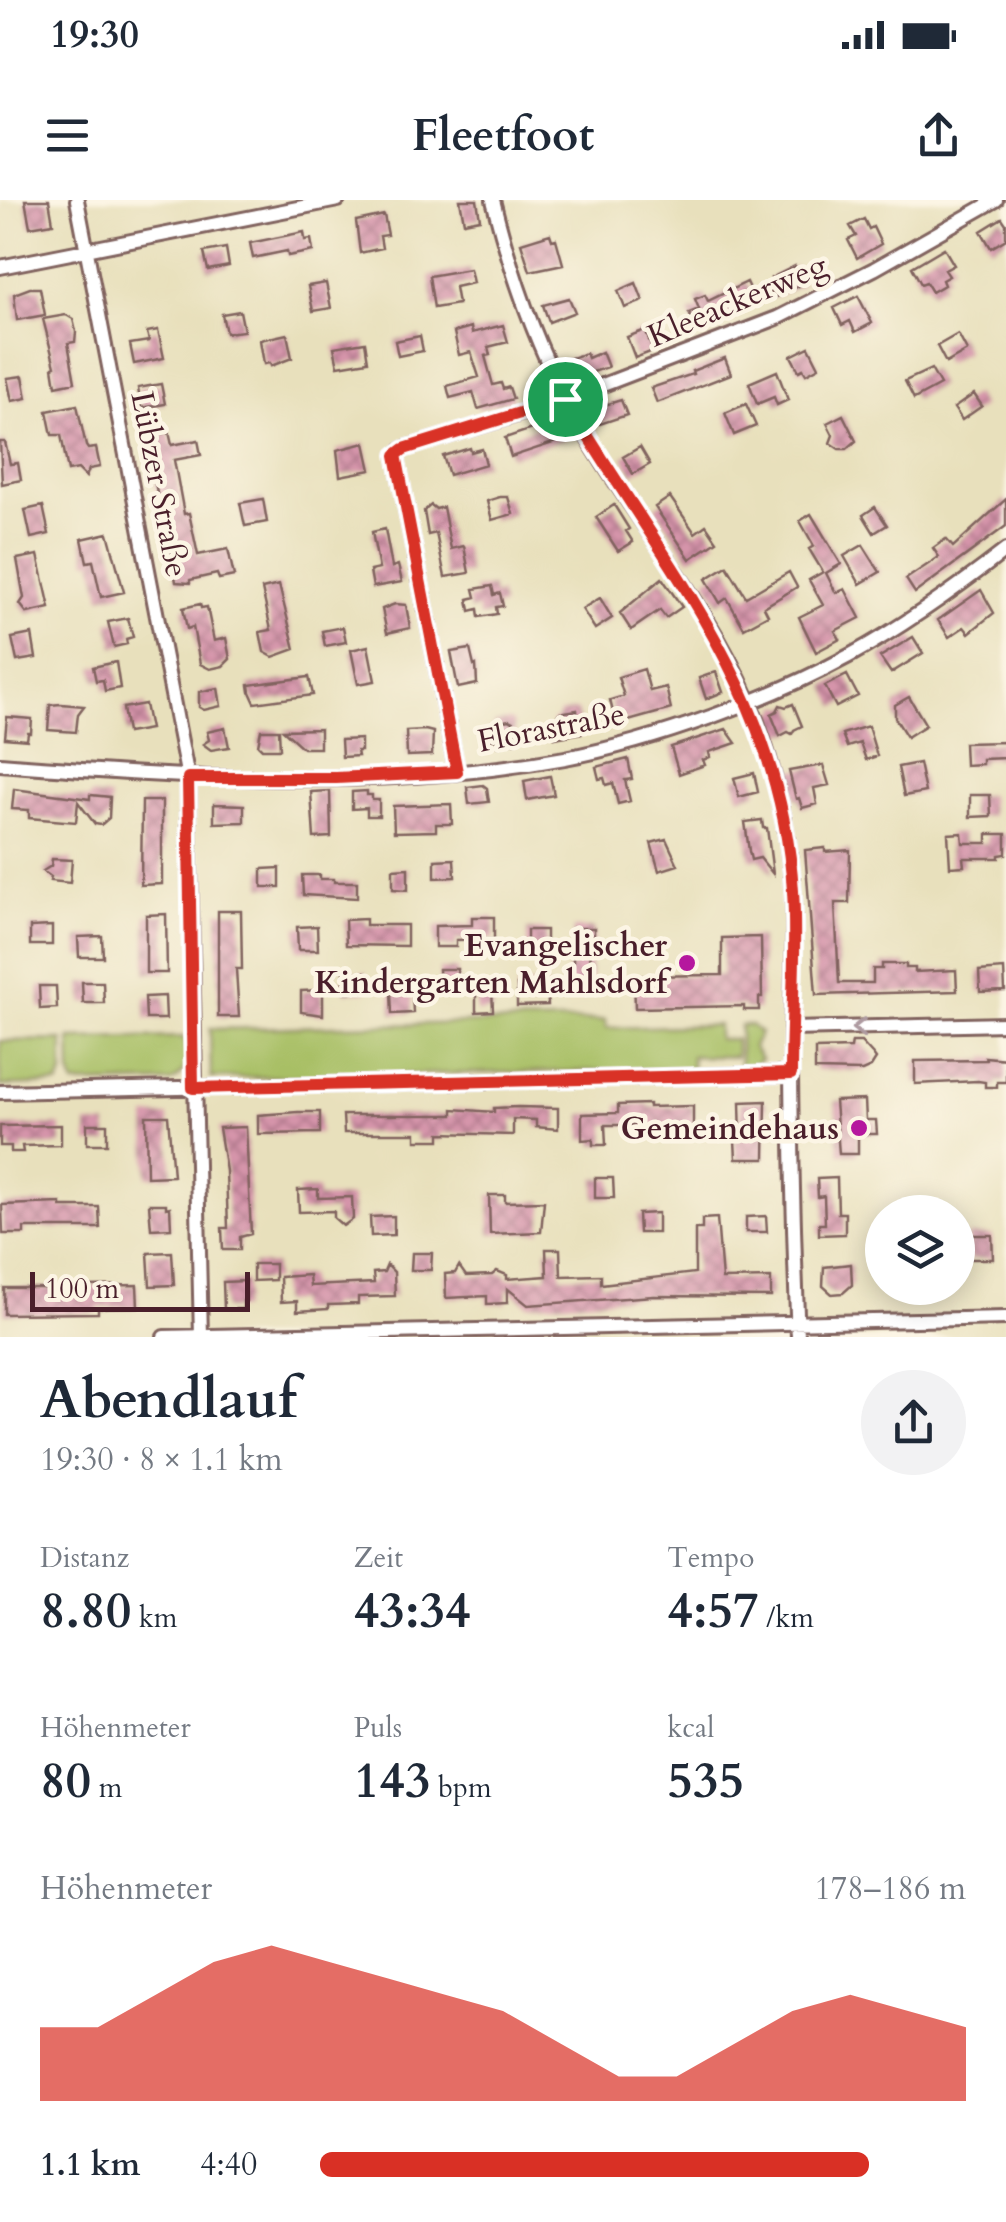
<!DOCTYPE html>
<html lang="de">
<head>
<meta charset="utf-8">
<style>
	:root { --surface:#fff; --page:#f2f2f3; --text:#1f2937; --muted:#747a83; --accent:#d93025 }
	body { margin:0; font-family:Cardo,serif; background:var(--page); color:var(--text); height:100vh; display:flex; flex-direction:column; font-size:38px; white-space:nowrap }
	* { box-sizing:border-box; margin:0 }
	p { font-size:32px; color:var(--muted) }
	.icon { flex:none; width:55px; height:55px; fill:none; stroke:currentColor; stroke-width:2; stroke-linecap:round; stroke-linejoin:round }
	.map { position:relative; height:1137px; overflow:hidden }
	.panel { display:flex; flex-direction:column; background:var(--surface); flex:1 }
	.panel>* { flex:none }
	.controls { position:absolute; left:865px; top:995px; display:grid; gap:20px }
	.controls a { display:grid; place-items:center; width:110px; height:110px; border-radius:50%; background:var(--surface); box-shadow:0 5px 25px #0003; font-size:50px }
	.scale { position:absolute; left:30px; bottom:25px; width:220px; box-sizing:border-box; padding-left:10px; border:5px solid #4a1f2b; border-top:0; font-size:28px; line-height:35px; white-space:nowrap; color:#4a1f2b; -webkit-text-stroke:8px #fcf5e5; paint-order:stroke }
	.pin { position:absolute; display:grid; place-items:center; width:85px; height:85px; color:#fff; margin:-42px; border:5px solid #fff; border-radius:50%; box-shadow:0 2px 10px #0007 }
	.round { display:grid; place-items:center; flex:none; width:105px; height:105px; border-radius:52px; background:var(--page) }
	.summary { display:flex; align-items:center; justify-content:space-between; height:170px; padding:0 40px }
	h1 { font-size:55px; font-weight:600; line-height:75px }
	.figures { display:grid; grid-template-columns:repeat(3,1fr); gap:15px; height:170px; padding:10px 40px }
	.figures div { display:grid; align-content:center }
	.figures b { font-size:50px; font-weight:600 }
	.figures small { font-size:28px; font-weight:400 }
	.figures p { font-size:28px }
	.chart { height:280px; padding:20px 40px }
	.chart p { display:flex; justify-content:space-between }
	.chart svg { width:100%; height:180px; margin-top:10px; fill:var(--accent); opacity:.7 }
	ul { padding:0 40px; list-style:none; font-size:32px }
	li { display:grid; grid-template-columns:160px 120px 1fr; align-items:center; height:75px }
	li i { height:25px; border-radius:12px; background:var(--accent) }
	.status { display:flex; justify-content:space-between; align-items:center; height:70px; padding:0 50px; background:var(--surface); direction:ltr }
	.status svg { height:28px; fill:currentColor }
	header { display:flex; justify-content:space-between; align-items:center; height:130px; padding:0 40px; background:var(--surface); font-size:45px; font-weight:600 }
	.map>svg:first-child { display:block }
</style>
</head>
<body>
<div class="status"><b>19:30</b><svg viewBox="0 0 49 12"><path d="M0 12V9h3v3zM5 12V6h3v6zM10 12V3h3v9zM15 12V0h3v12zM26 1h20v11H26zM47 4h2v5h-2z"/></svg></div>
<header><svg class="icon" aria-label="menu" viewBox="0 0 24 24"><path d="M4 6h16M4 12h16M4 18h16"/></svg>Fleetfoot<svg class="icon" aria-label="share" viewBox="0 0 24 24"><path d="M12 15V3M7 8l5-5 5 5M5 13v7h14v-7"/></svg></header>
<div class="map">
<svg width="1006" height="1137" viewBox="0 0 1006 1137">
	<defs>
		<pattern id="building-cross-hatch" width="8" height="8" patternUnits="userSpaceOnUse" patternTransform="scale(2.5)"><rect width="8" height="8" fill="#d594aa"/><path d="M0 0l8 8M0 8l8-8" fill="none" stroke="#af788b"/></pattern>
	</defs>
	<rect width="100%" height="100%" fill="#fcf5e5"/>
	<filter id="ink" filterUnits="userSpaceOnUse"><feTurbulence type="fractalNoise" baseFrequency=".01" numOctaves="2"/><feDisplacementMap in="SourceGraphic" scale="20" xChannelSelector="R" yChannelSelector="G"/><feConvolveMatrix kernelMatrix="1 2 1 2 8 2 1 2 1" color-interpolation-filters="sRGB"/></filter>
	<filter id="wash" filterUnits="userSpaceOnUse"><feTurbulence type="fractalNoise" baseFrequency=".0048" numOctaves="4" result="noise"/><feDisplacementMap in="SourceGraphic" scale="40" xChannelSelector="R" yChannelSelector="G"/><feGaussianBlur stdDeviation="2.25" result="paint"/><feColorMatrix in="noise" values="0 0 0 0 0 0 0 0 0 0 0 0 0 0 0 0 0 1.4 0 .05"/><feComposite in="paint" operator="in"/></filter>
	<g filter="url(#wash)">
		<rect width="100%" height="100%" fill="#e8e0bc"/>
		<path fill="#a8bf65" stroke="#796f48" stroke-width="2.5" d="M605 820 606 828 718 825V839H736V857L691 856 692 869 211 878 210 829Z
			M740 825H751L760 833 753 847 761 859 752 866 740 868Z
			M185 837C186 856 191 872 171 882L74 884 71 875 70 839Z
			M63 840V875L59 884 0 886V841Z"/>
		<g id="blocks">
			<path fill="url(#building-cross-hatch)" d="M25 0H49L53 23 30 27Z
				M460 0H477L480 19 464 22Z
				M384 15 388 35 380 36 382 48 360 53 356 21Z
				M1002 18 1006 24V39L991 48 981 31Z
				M864 19 869 29 873 27 881 44 857 58 848 40 856 36 850 26Z
				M304 32 305 40 311 39 313 51 288 56 287 51 253 58 250 43Z
				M550 34 552 40 556 39 563 64 530 71 521 43Z
				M226 48 229 66 208 70 204 52Z
				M944 48 954 65 945 70 949 76 942 80 944 85 932 92 926 82 921 84 912 67Z
				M795 66 803 84 774 98 768 87 774 84 771 78Z
				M470 69 473 83 455 87 458 104 434 108 429 76Z
				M747 82 756 101 729 114 731 118 698 132 689 113 699 109 695 99 705 95 708 101Z
				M326 83 331 108 313 111 308 86Z
				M636 83 643 101 625 108 618 91Z
				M30 88H40L45 115 17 120 14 94Z
				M858 96 872 123 855 132 850 121 842 125 834 108Z
				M569 98 575 112 549 122 543 105Z
				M240 111 244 131 226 133 222 114Z
				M66 115 73 119 76 132 75 142 68 143 75 182 56 186 53 167 55 166 43 119Z
				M503 125 508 142 488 147 490 155 485 156 493 185 501 183 503 189 509 187 513 199 478 209 473 192 450 198 447 186 479 177 471 152 459 155 454 132 471 127 472 133Z
				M158 130 164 158 134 164 130 144 149 141 147 132Z
				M645 130 653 151 635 158 627 137Z
				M287 134 292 158 271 166 270 163 264 164 260 140Z
				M958 134 967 151 946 163 937 146Z
				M420 136 423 151 398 156 395 141Z
				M365 142 368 161 338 166 334 147Z
				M809 147 819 167 806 174 803 169 799 171 791 156Z
				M602 152 608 167 575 178 568 159 586 153 588 158Z
				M725 158 731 174 657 203 651 188 693 174 692 171Z
				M931 169 940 185 914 199 905 181Z
				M777 171 788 200 777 205 774 197 757 204 749 183Z
				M23 176 27 198 12 201 7 178Z
				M161 184 165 204 141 208 138 188Z
				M974 194 982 206 962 220 954 208Z
				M621 200 627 215 600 224 595 208Z
				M746 204 756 226 734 235 725 213Z
				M77 205 86 246 88 249 96 248 100 267 89 269 86 277 78 269 68 271 61 235H52L47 211Z
				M843 215 856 241 847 249H839L830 243 833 235 827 223Z
				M558 220 565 239 511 257 505 238Z
				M169 232 172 245 198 240 201 255 174 260 184 314 189 313 198 355 228 349 234 376 219 379 217 374 190 380V383L176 382 162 298 158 299 147 237Z
				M0 242H5L10 264 18 263 21 280 2 284Z
				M365 243 371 270 340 276 337 250Z
				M640 247 650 264 633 274 623 257Z
				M470 248 471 252 482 249 486 264 449 275 443 256Z
				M500 297H508L513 314 492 320 487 301Z
				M670 297 695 333 706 325 717 341 690 359 655 307Z
				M263 299 267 322 245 326 240 303Z
				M1006 299V326L915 393 906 379 939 357 933 348 946 339 953 347Z
				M431 305 436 309 443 307 451 349 464 346 469 373 445 377 436 333 428 335 424 311Z
				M614 305 629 329 626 331 633 342 618 351 596 317Z
				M43 306 49 334 31 338 25 310Z
				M875 307 887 325 874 333 863 315Z
				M811 314 841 364 826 373 836 393 845 389 860 418 835 431 840 439 816 452 799 417 823 405 809 380 823 372 809 349 814 346 800 321Z
				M385 329 392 367 398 365 402 382 373 387 370 371 379 369 372 332Z
				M108 333 124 392 101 397 93 361 87 362 82 339Z
				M863 345 880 372 860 384 844 356Z
				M38 355 50 408 27 413 20 404 24 398 17 359Z
				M727 366 746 397 789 372 797 387 764 407 768 415 744 428 727 398 720 403 706 379Z
				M662 378 682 407 666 418 660 410 631 430 620 413Z
				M279 385 295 449 273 457 264 452 260 432 271 430 262 389Z
				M492 386 494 395 500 393 503 406 496 407 497 414 479 417 478 409 470 411 468 399 476 397 474 389Z
				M981 390 994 413 969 433 964 427 949 437 938 420Z
				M600 398 612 418 595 429 582 409Z
				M200 404 201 408 207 407 214 441 226 438 230 459 223 466 210 469 200 464 193 427 187 429 183 408Z
				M395 404 406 405 410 428 387 433 382 409Z
				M128 418 133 437 126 439 127 444 114 447 108 422Z
				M343 427 346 442 325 446 322 431Z
				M32 434 36 458 17 461 12 438Z
				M913 437 923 453 891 473 880 457Z
				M368 446 375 481 358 484 351 450Z
				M470 449 474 466 476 465 477 484 458 488 451 452Z
				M116 462 120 488 105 491 103 480 96 481 93 467Z
				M644 469 650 491 666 487 671 509 625 522 624 518 615 520 610 500 624 496 618 477Z
				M716 472 723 492 706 499 699 478Z
				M847 475 858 496 836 507 825 486Z
				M309 477 313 495 255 503 250 492 249 485Z
				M218 488 221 506 204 510 199 507V492Z
				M909 497 926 525 907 537 895 518V505Z
				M61 504 84 506 78 514 76 532 48 530 50 505Z
				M145 504 150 529 127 533 123 508Z
				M793 504 802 526 794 530 792 534 788 532 780 536 771 514 777 511 780 505 786 507Z
				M577 510 582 533 555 538 552 520 557 519 559 513Z
				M7 517 32 519 31 533H28L27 540 5 538Z
				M509 520 513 522 516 542 498 546 496 539 491 540 489 529 495 528 494 523Z
				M868 526 877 556 866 560 860 543 847 547 842 534Z
				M225 528 229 547 211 550 203 544 209 540 207 532Z
				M320 529V548H303L283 530Z
				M726 529 736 543 709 552 710 557 703 560 705 565 679 574 671 547Z
				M261 530H279L280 549H262L258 545Z
				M425 530 433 532 432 555 407 556 406 531Z
				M361 539V551H357L358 556 342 557 341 540Z
				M1006 542V558L982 559V564L965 565 964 543Z
				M628 559 632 579 625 580 630 601 618 604 613 583 606 585 604 578 599 579 596 567Z
				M919 563 925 592 904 596 898 567Z
				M823 565 829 585 814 588 817 604 802 608 799 598 796 599 789 571Z
				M754 573 758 592 739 597 734 578Z
				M550 576 554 595 527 600 524 581Z
				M483 585 487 588 489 602 469 604 467 587Z
				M14 589 90 599V595L110 597 109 618 101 625 95 624 78 602 76 622 29 618V610L12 609Z
				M330 591 331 637 314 638 311 592Z
				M367 591V595H372V600H379V616H367V608L352 609V592Z
				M970 595H990L991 616 970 617Z
				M142 601H162V684L141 685Z
				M214 604 244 605V622L214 623Z
				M451 604 452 624H436V631L394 632 393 606Z
				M762 620 763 628H767L773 674 760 658 751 660 749 651 745 622Z
				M962 633 963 643H987V634H1006V654L999 655V658H963L964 666 950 667 948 634Z
				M666 639 678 665 659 671 651 643Z
				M825 648V652L850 650 849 703H835L839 783H873V769H882V764H906V768H915V772L956 770 957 791 816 795 805 650Z
				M52 659 72 660 70 683 50 681 51 677 43 671 51 666Z
				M454 659 455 677 435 678V660Z
				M280 668V687H262V669Z
				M408 668V690L393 689V669Z
				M302 675H320V679H334V682H357V698L303 695Z
				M218 711H241L242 769H236L239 817H218Z
				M166 714 167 773H146V715Z
				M472 717H494V739L456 740V747H435V726L472 725Z
				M366 719V725H407V746L346 745 345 720Z
				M52 726V745H30V727Z
				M317 726 318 750H298L297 727Z
				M573 728H594V747H590L592 794 568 795 567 769 573 768Z
				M527 730H546V750L534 751V745L527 746Z
				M102 736 103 757H79L78 737Z
				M761 737 762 797H759V810H744V806L635 808 634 776 722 775V738Z
				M439 769H457L458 790 440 791Z
				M1004 769 1005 791 980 792 979 771Z
				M366 772V792H344V773Z
				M82 782H103L104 803H83Z
				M517 785H547L548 805 517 806Z
				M39 786H56L57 808 40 809Z
				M492 789 493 811 476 812V790Z
				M323 790V815L301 812V791Z
				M412 792 413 813 392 814 391 793Z
				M165 796 166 819H146L145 797Z
				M852 842H861L873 855 876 859 871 867 862 871 815 870V849L851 848Z
				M985 857 1006 859V882H997V887H985V882L978 881 915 884V861L986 860Z
				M865 900 866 920H876L877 934H858V954H839L835 901Z
				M766 901 765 959H736L735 940H741L740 902Z
				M649 904V907L693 906V930L649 931 638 930V925H605L606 945H593V939L582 940V914L618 913V905Z
				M518 907 558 908V929L536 927V920L513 919V935L440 933V940H416V933H344L343 915H453V909L494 912V908Z
				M298 912H320V933L258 934V915Z
				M146 916H168L173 976 147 977Z
				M87 924H107V944H87Z
				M61 925V945L22 946 23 952H11V946H0V926Z
				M246 927 251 1034 240 1037V1050H223L222 1028H228L226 971 219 928Z
				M595 978H613L614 998H595Z
				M837 978 838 1013H845V1034L819 1035V1024H825L824 996 818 997 817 979Z
				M318 989V998L352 997 353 1019 343 1026 334 1018V1011L299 1012 298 990Z
				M489 995H505V1002L544 1001 541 1032 490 1034Z
				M61 1003V1007H99L100 1028H24V1034H3L2 1005Z
				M149 1004H166V1008L170 1007 171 1028 151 1029Z
				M658 1013V1033H639L638 1014Z
				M394 1016V1035L371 1036 370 1017Z
				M766 1016 767 1032H746V1017Z
				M717 1018 722 1079 771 1078V1097L654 1096 528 1105 507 1088V1103L487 1104V1096L446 1098 445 1074 455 1073 459 1066 466 1076 492 1075 497 1071 507 1075V1079L547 1076 546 1049H560L561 1076 601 1075V1084L695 1073V1029H702V1019Z
				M968 1035H992L993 1059H969Z
				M172 1052 174 1085 150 1086 148 1053Z
				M412 1053H432L431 1070H411Z
				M253 1064H275V1080L253 1081Z
				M851 1064 852 1085 843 1093 832 1094 823 1086 824 1067Z
				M387 1065 394 1072 395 1096 358 1097V1104L328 1105V1109L297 1111V1101L281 1102 280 1077 309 1075 310 1086 374 1083 373 1073 384 1072Z
				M246 1081V1101H243V1109H224L223 1082Z
				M137 1085 138 1107 98 1108V1113L4 1114V1088H64V1092H87V1086Z"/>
		</g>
	</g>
	<g filter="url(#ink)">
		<use href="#blocks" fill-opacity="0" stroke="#81635e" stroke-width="2.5"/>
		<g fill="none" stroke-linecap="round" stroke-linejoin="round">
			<g stroke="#81635e" stroke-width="18">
				<path id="minor" d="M77 0 188 578 201 1137
					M493 0C510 69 532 135 565 198 620 303 702 391 749 501 773 560 789 628 793 692 796 752 790 813 791 873 792 961 794 1049 798 1137
					M0 67 338 0
					M0 564C187 578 379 592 565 558 655 541 770 499 849 456 904 426 957 388 1006 350
					M457 573 396 255 403 249 556 203 777 118 874 69 996 0
					M791 829 1006 824
					M0 892 791 874
					M164 1137 1006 1118"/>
			</g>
			<use href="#minor" stroke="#fff" stroke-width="12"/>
		</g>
		<defs><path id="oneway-chevron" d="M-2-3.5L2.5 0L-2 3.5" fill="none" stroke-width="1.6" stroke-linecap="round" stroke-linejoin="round" transform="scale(2.5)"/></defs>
		<use stroke="#ae9aa0" href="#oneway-chevron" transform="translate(859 828) rotate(179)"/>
	</g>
	<g fill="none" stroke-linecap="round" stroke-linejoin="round" filter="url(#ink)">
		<g stroke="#fff" stroke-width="20">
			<path id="route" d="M565 199C662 362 781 492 793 691 797 752 791 814 791 874L193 888 188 578H336L457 572 396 255 404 249Z"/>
		</g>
		<use href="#route" stroke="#d93025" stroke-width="12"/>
	</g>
	<g fill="#b5179e" stroke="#fcf5e5" stroke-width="4">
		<circle cx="687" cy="763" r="10"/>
		<circle cx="859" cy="928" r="10"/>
	</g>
	<g text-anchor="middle" stroke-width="9" stroke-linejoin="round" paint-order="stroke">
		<g font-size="32" fill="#4a1f2b" stroke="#fcf5e5">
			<text transform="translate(737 100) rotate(-23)" y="11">Kleeackerweg</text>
			<text transform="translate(160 284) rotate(79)" y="11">Lübzer Straße</text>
			<text transform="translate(551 527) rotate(-11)" y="11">Florastraße</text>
		</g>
		<g font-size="32" font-weight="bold" fill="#4a1f2b" stroke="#fcf5e5" text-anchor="end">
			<text x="667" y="756">Evangelischer<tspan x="667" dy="37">Kindergarten Mahlsdorf</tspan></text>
			<text x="839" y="939">Gemeindehaus</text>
		</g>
	</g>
</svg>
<div class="controls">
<a><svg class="icon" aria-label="layers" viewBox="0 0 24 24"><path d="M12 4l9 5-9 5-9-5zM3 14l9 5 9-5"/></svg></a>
</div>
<div class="scale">100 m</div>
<div class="pin" style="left:565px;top:199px;background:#1e9e55"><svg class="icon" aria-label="arrive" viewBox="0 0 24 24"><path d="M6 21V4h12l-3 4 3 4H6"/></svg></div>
</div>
<section class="panel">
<div class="summary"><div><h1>Abendlauf</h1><p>19:30 · 8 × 1.1 km</p></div><a class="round"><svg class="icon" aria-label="share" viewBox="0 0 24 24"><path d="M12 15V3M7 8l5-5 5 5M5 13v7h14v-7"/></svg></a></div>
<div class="figures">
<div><p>Distanz</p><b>8.80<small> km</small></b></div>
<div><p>Zeit</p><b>43:34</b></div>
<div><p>Tempo</p><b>4:57<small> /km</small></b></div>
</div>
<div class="figures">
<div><p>Höhenmeter</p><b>80<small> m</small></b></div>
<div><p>Puls</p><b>143<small> bpm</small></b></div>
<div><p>kcal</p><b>535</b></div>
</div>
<div class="chart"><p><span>Höhenmeter</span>178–186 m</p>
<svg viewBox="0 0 160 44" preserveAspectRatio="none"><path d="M0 44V26L10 26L20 18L30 10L40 6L50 10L60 14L70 18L80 22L90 30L100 38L110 38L120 30L130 22L140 18L150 22L160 26V44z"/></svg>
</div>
<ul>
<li><b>1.1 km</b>4:40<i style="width:85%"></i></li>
</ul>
</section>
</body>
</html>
